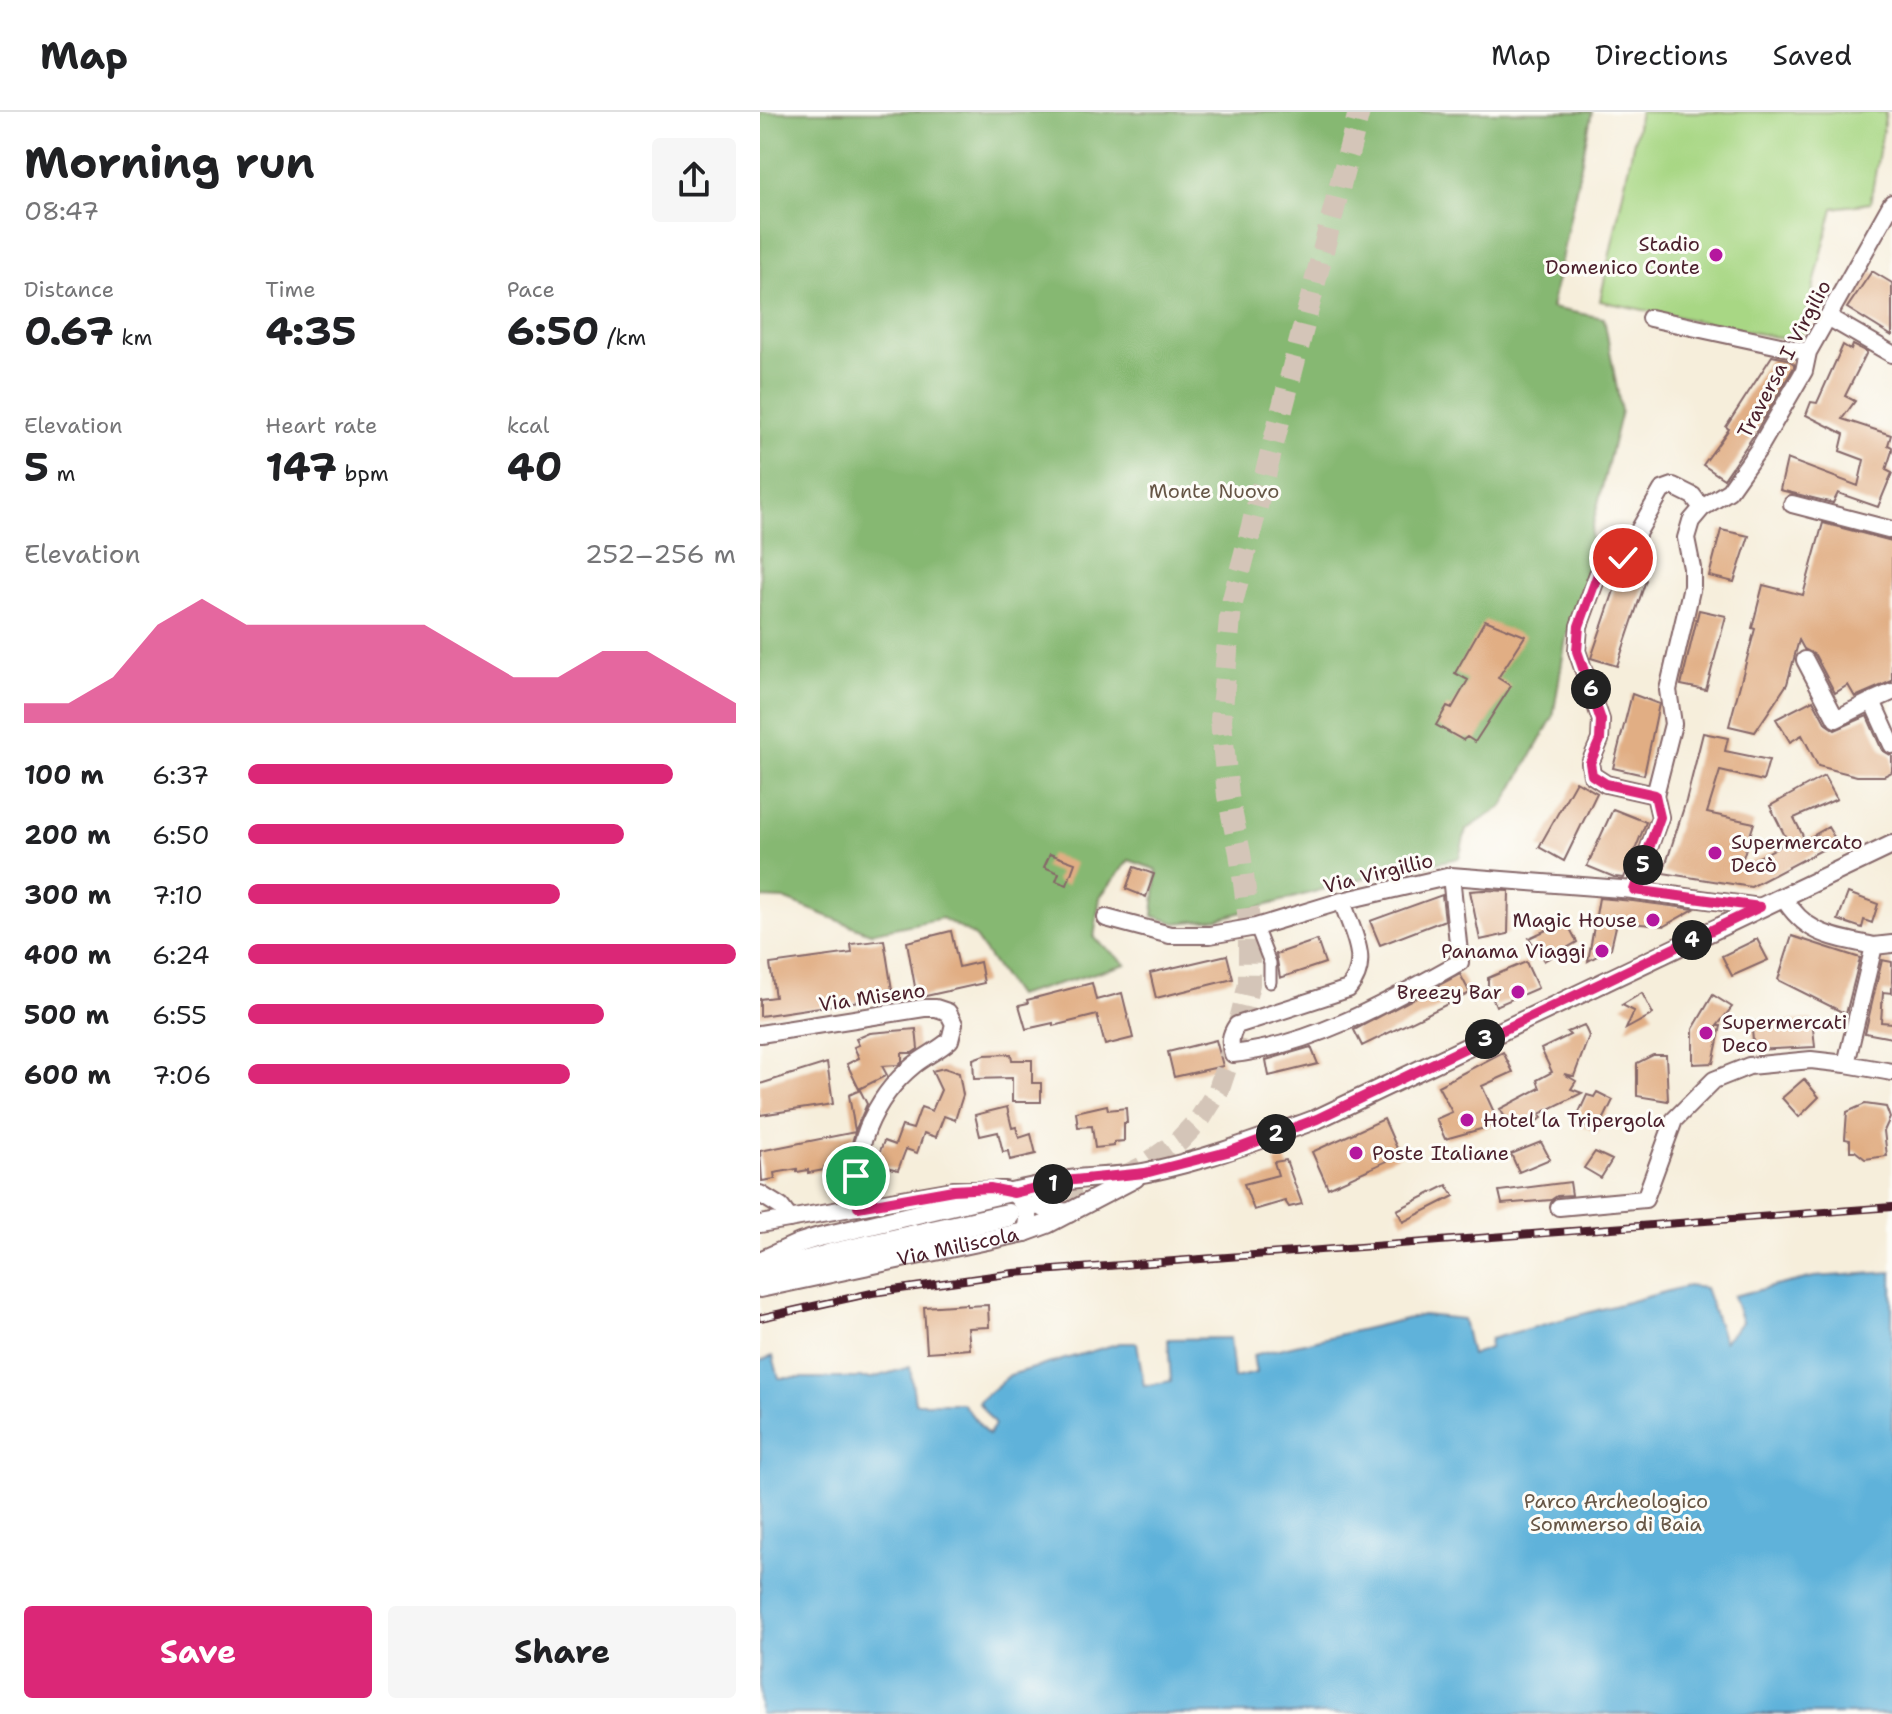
<!DOCTYPE html>
<html lang="en">
<head>
<meta charset="utf-8">
<style>
	:root { --surface:#fff; --page:#f6f6f6; --text:#202124; --muted:#757577; --line:#e0e0e0; --accent:#db2777 }
	body { margin:0; font-family:"Shantell Sans",sans-serif; background:var(--page); color:var(--text); height:100vh; display:flex; flex-direction:column; font-size:30px; white-space:nowrap }
	* { box-sizing:border-box; margin:0 }
	p { font-size:26px; color:var(--muted) }
	.icon { flex:none; width:44px; height:44px; fill:none; stroke:currentColor; stroke-width:2; stroke-linecap:round; stroke-linejoin:round }
	.map { position:relative; flex:1; overflow:hidden }
	.sheet { display:flex; flex-direction:column; background:var(--surface); width:760px }
	.sheet>* { flex:none }
	.pin { position:absolute; display:grid; place-items:center; width:68px; height:68px; color:#fff; margin:-34px; border:4px solid #fff; border-radius:50%; box-shadow:0 2px 8px #0007 }
	.km { position:absolute; width:40px; height:40px; margin:-20px; border-radius:50%; background:#222; color:#fff; font-size:22px; line-height:40px; text-align:center }
	.round { display:grid; place-items:center; flex:none; width:84px; height:84px; border-radius:8px; background:var(--page) }
	.headline { display:flex; align-items:center; justify-content:space-between; height:136px; padding:0 24px }
	h1 { font-size:44px; font-weight:700; line-height:60px }
	.metrics { display:grid; grid-template-columns:repeat(3,1fr); gap:12px; height:136px; padding:8px 24px }
	.metrics div { display:grid; align-content:center }
	.metrics b { font-size:40px; font-weight:700 }
	.metrics small { font-size:22px; font-weight:400 }
	.metrics p { font-size:22px }
	.chart { height:224px; padding:16px 24px }
	.chart p { display:flex; justify-content:space-between }
	.chart svg { width:100%; height:144px; margin-top:8px; fill:var(--accent); opacity:.7 }
	.cta { display:flex; gap:16px; margin-top:auto; padding:16px 24px }
	.cta a { flex:1; height:92px; border-radius:8px; background:var(--accent); color:#fff; font-size:32px; font-weight:700; line-height:92px; text-align:center }
	.cta a+a { background:var(--page); color:var(--text) }
	ul { padding:0 24px; list-style:none; font-size:26px }
	li { display:grid; grid-template-columns:128px 96px 1fr; align-items:center; height:60px }
	li i { height:20px; border-radius:10px; background:var(--accent) }
	header { display:flex; align-items:center; gap:48px; box-sizing:border-box; height:112px; padding:0 40px; background:var(--surface); border-bottom:2px solid var(--line) }
	header strong { font-size:38px }
	nav { display:flex; gap:44px; margin-inline-start:auto; font-size:28px }
	main { display:flex; flex:1; min-height:0 }
	.map>svg:first-child { display:block }
</style>
</head>
<body>
<header>
<strong>Map</strong>
<nav><a>Map</a><a>Directions</a><a>Saved</a></nav>
</header>
<main>
<section class="sheet">
<div class="headline"><div><h1>Morning run</h1><p>08:47</p></div><a class="round"><svg class="icon" aria-label="share" viewBox="0 0 24 24"><path d="M12 15V3M7 8l5-5 5 5M5 13v7h14v-7"/></svg></a></div>
<div class="metrics">
<div><p>Distance</p><b>0.67<small> km</small></b></div>
<div><p>Time</p><b>4:35</b></div>
<div><p>Pace</p><b>6:50<small> /km</small></b></div>
</div>
<div class="metrics">
<div><p>Elevation</p><b>5<small> m</small></b></div>
<div><p>Heart rate</p><b>147<small> bpm</small></b></div>
<div><p>kcal</p><b>40</b></div>
</div>
<div class="chart"><p><span>Elevation</span>252–256 m</p>
<svg viewBox="0 0 160 44" preserveAspectRatio="none"><path d="M0 44V38L10 38L20 30L30 14L40 6L50 14L60 14L70 14L80 14L90 14L100 22L110 30L120 30L130 22L140 22L150 30L160 38V44z"/></svg>
</div>
<ul>
<li><b>100 m</b>6:37<i style="width:87%"></i></li>
<li><b>200 m</b>6:50<i style="width:77%"></i></li>
<li><b>300 m</b>7:10<i style="width:64%"></i></li>
<li><b>400 m</b>6:24<i style="width:100%"></i></li>
<li><b>500 m</b>6:55<i style="width:73%"></i></li>
<li><b>600 m</b>7:06<i style="width:66%"></i></li>
</ul>
<div class="cta"><a>Save</a><a>Share</a></div>
</section>
<div class="map">
<svg width="1132" height="1602" viewBox="0 0 1132 1602">
	<rect width="100%" height="100%" fill="#fdfcf7"/>
	<filter id="ink" filterUnits="userSpaceOnUse"><feTurbulence type="fractalNoise" baseFrequency=".0125" numOctaves="2"/><feDisplacementMap in="SourceGraphic" scale="16" xChannelSelector="R" yChannelSelector="G"/><feConvolveMatrix kernelMatrix="1 2 1 2 8 2 1 2 1" color-interpolation-filters="sRGB"/></filter>
	<filter id="wash" filterUnits="userSpaceOnUse"><feTurbulence type="fractalNoise" baseFrequency=".006" numOctaves="4" result="noise"/><feDisplacementMap in="SourceGraphic" scale="32" xChannelSelector="R" yChannelSelector="G"/><feGaussianBlur stdDeviation="1.8" result="paint"/><feColorMatrix in="noise" values="0 0 0 0 0 0 0 0 0 0 0 0 0 0 0 0 0 1.4 0 .05"/><feComposite in="paint" operator="in"/></filter>
	<g filter="url(#wash)">
		<rect width="100%" height="100%" fill="#f6eedb"/>
		<path fill="#a8d784" stroke="#797b58" stroke-width="2" d="M880 0H1126L1110 91 1073 96 1040 230 840 189Z
			M324 1075H328L330 1082 310 1092 297 1095 284 1085 287 1082Z"/>
		<path fill="#86b872" stroke="#686c4e" stroke-width="2" d="M0 0H832L791 196 844 206 861 299 831 420V461L806 526 793 605 743 694 706 718 699 746 600 767 458 807 416 811 393 804 397 758 369 748 340 785 334 826 366 852 256 884 214 824 182 806 110 821 24 787 0 786Z"/>
		<path fill="#5eb2da" stroke="#546882" stroke-width="2" d="M1132 1160V1602H0V1249L13 1244 19 1266H112L150 1255 155 1291H202L228 1323 235 1313 218 1290 250 1263 360 1231H377L384 1274 411 1269 408 1227 470 1226 474 1266 496 1261 493 1243 663 1203 703 1207 711 1243 729 1236 730 1227 927 1174 945 1176 964 1229 982 1210 973 1184 1054 1165Z"/>
		<g id="blocks">
			<path fill="#e1ae84" d="M1112 159 1132 171V224L1087 196Z
				M1083 233 1091 238 1093 233 1107 240 1085 284 1095 289 1082 307 1131 323 1128 333 1132 335V339L1126 358 1132 361 1118 395 1078 381 1073 391 1020 378 1027 347 1098 374 1104 348 1080 339 1084 322 1046 303 1051 290 1057 291Z
				M1012 244 1027 247 1034 252V255L994 323 964 367 943 353 969 317 966 315Z
				M1063 411 1132 429V569L1095 585 1088 573 1075 581 1055 543 1044 537 1039 528 1027 572 995 620 969 614 995 517 992 516 1003 473 1043 483Z
				M961 418 989 424 974 470 949 464Z
				M860 461 886 468 857 554 831 546Z
				M939 498 966 504 946 578 921 573Z
				M725 508 765 524 738 566 751 574 715 630 707 625 703 628 676 613 687 594 692 596 708 568 695 561Z
				M872 582 899 592 884 663 853 656Z
				M1053 588 1066 612 1075 618 1107 604 1122 638 1132 644V660L1124 664H1097L1058 654 1042 623 1030 630 1016 607Z
				M943 621 968 626 965 639 1009 648 1003 669 960 659 947 701 994 711 980 755 1028 730 1010 694 1064 664 1077 687 1034 706 1045 728 1068 715 1077 730 991 775 903 761 926 689Z
				M816 669 837 681 804 749 779 735Z
				M853 697 886 710 864 766 854 765 827 754Z
				M290 742 315 751 307 773 296 769 299 761 284 755Z
				M374 755 394 762 386 785 366 777Z
				M723 778 749 779 748 822 720 828 710 779Z
				M1088 781 1118 792 1112 811 1104 808 1102 816 1078 808Z
				M682 783 685 808 620 833 610 809Z
				M839 786 873 789 934 797 904 814 857 810 851 836 828 849Z
				M806 809 817 830 784 849 769 826Z
				M191 819 199 855 220 850 224 871 157 886 147 830Z
				M1032 824 1100 846 1086 902 1018 868Z
				M997 827 1008 848 972 864 962 844Z
				M124 828 133 884 0 904V887L15 885 10 852 92 841 91 832Z
				M557 828 565 851 520 866 516 842Z
				M467 843 473 867 396 886 390 861Z
				M1122 848 1132 850V881L1123 880 1121 910 1132 911V926L1105 921Z
				M766 850 778 876 736 894 728 875V866Z
				M700 862 710 881 602 934 594 918Z
				M332 871 336 888 362 881 373 926 345 933 337 903 293 914V911L266 917 259 893 268 891 267 888Z
				M882 881 893 902 866 917 874 899 862 893Z
				M953 883 972 895 957 914H961L953 951 933 952V917Z
				M1052 907 1055 935 994 938 991 908 997 911Z
				M824 913 829 924 814 964 804 962 816 969 811 977 822 981 779 1002 782 1006 762 1017 760 1013 752 1017 740 997 780 976 777 968 792 960 781 937 810 923 807 920Z
				M156 917 158 937 152 941H142V949L138 953 122 954 127 963 99 977 87 952 99 946 94 935 99 933 96 927 110 921Z
				M456 928 463 954 414 965 408 940Z
				M551 935 558 952 509 964 506 948Z
				M743 940 753 960 722 974 738 1009 728 1015 685 1027 676 1007 692 1000 678 974Z
				M251 942 252 948H272V971H281V990H252V966L214 967 213 947 224 943Z
				M893 943H906L908 989 877 984V951Z
				M67 951 73 992 0 1003V972Z
				M184 956 199 961 203 983 195 1008 184 1004 176 1025 164 1021 157 1041 146 1037 138 1058 115 1052 124 1029 135 1033 142 1014 153 1017 161 995 172 999 181 978 172 959Z
				M1044 967 1059 985 1039 1005 1022 986Z
				M100 978 107 992 95 1019 89 983Z
				M837 980 853 988 837 1021 815 1009 827 983 834 985Z
				M1105 992 1126 995 1130 1006 1124 1019 1127 1044 1105 1047 1095 1039H1090V1028L1085 1027 1087 1000Z
				M347 993 348 998 366 996 367 1011H364V1029L354 1030V1034L335 1036 332 1014 318 1015 316 1000Z
				M247 995 252 1016 256 1015 259 1026 271 1022 276 1042 250 1048 248 1039 243 1040 238 1020 220 1024 215 1003Z
				M624 1007 640 1043 568 1076 552 1040Z
				M95 1020 87 1048 71 1051 72 1053 64 1055V1058L48 1061V1058L37 1060V1057L14 1061 15 1067 2 1069 0 1039Z
				M781 1030 790 1047 759 1060 751 1042Z
				M835 1040 852 1048 841 1066 824 1056Z
				M526 1048 542 1092 529 1095 525 1089 494 1098 484 1072 518 1063 514 1050Z
				M810 1070 812 1083 797 1084 791 1088 742 1092 739 1079Z
				M687 1073 694 1084 643 1110 637 1098Z
				M207 1192V1194L228 1193 229 1215 208 1216 210 1237 167 1240 164 1195Z"/>
		</g>
	</g>
	<g filter="url(#ink)">
		<use href="#blocks" fill-opacity="0" stroke="#866769" stroke-width="2"/>
		<g fill="none" stroke-linecap="round" stroke-linejoin="round">
			<path stroke="#d4c5b8" stroke-width="22" stroke-dasharray="22 11" stroke-linecap="butt" d="M269 1098 347 1073 383 1055 419 1029 440 1007 459 977 474 932 489 872V808L480 741 468 684 461 608 471 495 599 0"/>
			<g stroke="#866769" stroke-width="15">
				<path id="pedestrian" d="M496 815 510 851V870"/>
			</g>
			<g stroke="#866769" stroke-width="20">
				<path id="minor" d="M1068 205 1132 242
					M890 206 1048 240
					M1032 392 1132 418
					M1045 548 1076 607 1112 589 1132 633
					M1112 589 1132 580
					M895 683 846 672 832 663 830 651 840 628 841 608 817 539 819 514 838 462 863 446 902 378 913 374 933 384 942 396
					M874 778 900 705 895 683 913 612 908 578 932 474V456L926 426 931 409 942 396 969 379 998 338 1044 259 1048 240 1132 91
					M1023 785C1046 823 1072 825 1114 834
					M582 789C592 820 612 850 588 877L477 913C470 923 469 931 473 942 554 933 630 889 700 850L691 764
					M346 806 410 823H450L496 815 582 789 691 764 874 778 1000 795
					M0 922 164 896H176L188 900 194 912 190 928C179 938 165 944 154 953 113 986 89 1043 98 1095
					M1086 952 1132 960
					M0 1082 21 1095 30 1107
					M799 1095 885 1087 914 1008 954 968 989 954 1051 948 1086 952 1114 834 1132 832
					M0 1112 193 1078H245"/>
			</g>
			<g stroke="#866769" stroke-width="22">
				<g id="tertiary">
					<path d="M284 1074 279 1083 281 1094 288 1098 309 1101"/>
					<path d="M254 1081C267 1093 272 1102 265 1120"/>
					<path d="M0 1149 40 1131 59 1125C140 1107 221 1085 303 1069 331 1064 360 1066 388 1060 446 1048 501 1027 557 1007L1132 733"/>
					<path id="s1" d="M0 1176 265 1120 287 1112 375 1066"/>
				</g>
			</g>
			<g stroke="#866769" stroke-width="26">
				<path id="secondary" d="M0 1163 71 1143 248 1103"/>
			</g>
			<use href="#pedestrian" stroke="#fff" stroke-width="11"/>
			<use href="#minor" stroke="#fff" stroke-width="16"/>
			<use href="#tertiary" stroke="#fff" stroke-width="18"/>
			<use href="#secondary" stroke="#fff" stroke-width="22"/>
			<g stroke="#4a1f2b" stroke-width="8">
				<path id="rail" d="M0 1206 112 1181 254 1161 1132 1095"/>
			</g>
			<use href="#rail" stroke="#fdfcf7" stroke-width="5" stroke-dasharray="15" stroke-linecap="butt"/>
		</g>
	</g>
	<g fill="none" stroke-linecap="round" stroke-linejoin="round" filter="url(#ink)">
		<g stroke="#fff" stroke-width="16">
			<path id="route" d="M96 1064 98 1095 193 1078 230 1076 254 1081 304 1069 385 1061 471 1039 557 1007 1000 795 874 778 900 705 895 683 846 672 832 663 830 651 840 628 841 608 817 539 819 514 838 462 863 446"/>
		</g>
		<use href="#route" stroke="#db2777" stroke-width="10"/>
	</g>
	<g fill="#b5179e" stroke="#fdfcf7" stroke-width="3">
		<circle cx="956" cy="143" r="8"/>
		<circle cx="955" cy="741" r="8"/>
		<circle cx="893" cy="808" r="8"/>
		<circle cx="842" cy="839" r="8"/>
		<circle cx="758" cy="880" r="8"/>
		<circle cx="946" cy="921" r="8"/>
		<circle cx="707" cy="1008" r="8"/>
		<circle cx="596" cy="1041" r="8"/>
	</g>
	<g text-anchor="middle" stroke-width="6" stroke-linejoin="round" paint-order="stroke">
		<g font-size="20" fill="#4a1f2b" stroke="#fdfcf7" text-anchor="end">
			<text x="940" y="139">Stadio<tspan x="940" dy="23">Domenico Conte</tspan></text>
			<text x="971" y="737" text-anchor="start">Supermercato<tspan x="971" dy="23">Decò</tspan></text>
			<text x="877" y="815">Magic House</text>
			<text x="826" y="846">Panama Viaggi</text>
			<text x="742" y="887">Breezy Bar</text>
			<text x="962" y="917" text-anchor="start">Supermercati<tspan x="962" dy="23">Deco</tspan></text>
			<text x="723" y="1015" text-anchor="start">Hotel la Tripergola</text>
			<text x="612" y="1048" text-anchor="start">Poste Italiane</text>
		</g>
		<g font-size="20" fill="#4a1f2b" stroke="#fdfcf7">
			<text transform="translate(1024 247) rotate(-62)" y="7">Traversa I Virgilio</text>
			<text transform="translate(618 761) rotate(-14)" y="7">Via Virgillio</text>
			<text transform="translate(112 885) rotate(-8)" y="7">Via Miseno</text>
			<text dy="7" stroke="none"><textPath href="#s1" startOffset="202">Via Miliscola</textPath></text>
		</g>
		<g font-size="20" fill="#665646" stroke="#fdfcf7">
			<text x="454" y="386">Monte Nuovo</text>
			<text x="856" y="1396">Parco Archeologico<tspan x="856" dy="23">Sommerso di Baia</tspan></text>
		</g>
	</g>
</svg>
<div class="pin" style="left:96px;top:1064px;background:#1e9e55"><svg class="icon" aria-label="arrive" viewBox="0 0 24 24"><path d="M6 21V4h12l-3 4 3 4H6"/></svg></div>
<div class="pin" style="left:863px;top:446px;background:#d93025"><svg class="icon" aria-label="check" viewBox="0 0 24 24"><path d="M5 12l5 5 9-10"/></svg></div>
<b class="km" style="left:293px;top:1072px">1</b>
<b class="km" style="left:516px;top:1022px">2</b>
<b class="km" style="left:725px;top:927px">3</b>
<b class="km" style="left:932px;top:828px">4</b>
<b class="km" style="left:883px;top:753px">5</b>
<b class="km" style="left:831px;top:577px">6</b>
</div>
</main>
</body>
</html>
